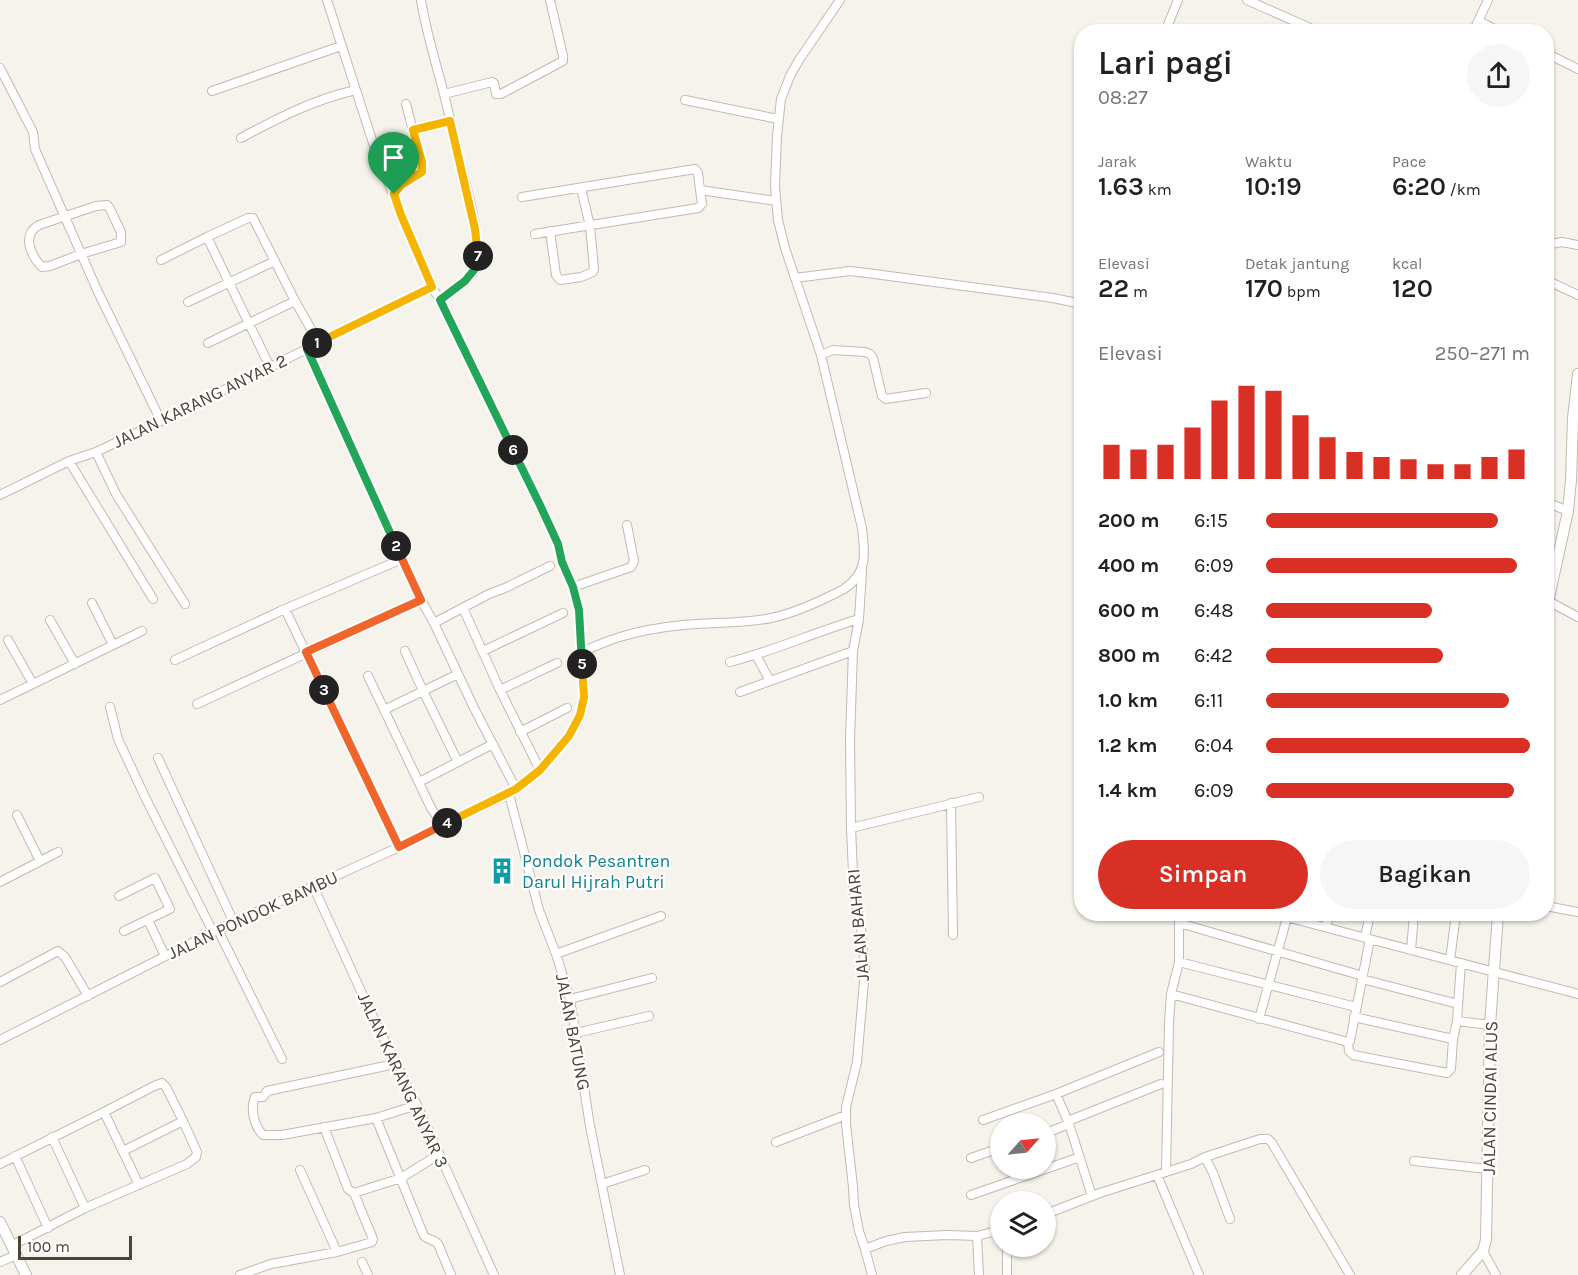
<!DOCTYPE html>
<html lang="id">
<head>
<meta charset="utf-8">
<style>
	:root { --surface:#fff; --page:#f6f6f6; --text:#202124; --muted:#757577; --accent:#d93025 }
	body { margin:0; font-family:Karla,sans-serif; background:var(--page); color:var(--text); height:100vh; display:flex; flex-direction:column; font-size:22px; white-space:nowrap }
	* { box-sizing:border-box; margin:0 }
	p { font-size:20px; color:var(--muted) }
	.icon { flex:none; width:33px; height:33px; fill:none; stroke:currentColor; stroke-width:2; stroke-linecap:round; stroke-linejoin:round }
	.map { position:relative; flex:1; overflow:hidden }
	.drawer { position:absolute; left:1074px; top:24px; width:480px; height:897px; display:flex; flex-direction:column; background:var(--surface); border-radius:24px; box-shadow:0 2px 4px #0004 }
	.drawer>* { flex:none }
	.needle { width:39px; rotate:63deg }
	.tools { position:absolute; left:990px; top:1113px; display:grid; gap:12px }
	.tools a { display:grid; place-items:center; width:66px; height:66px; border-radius:50%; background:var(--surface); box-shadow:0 2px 4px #0004; font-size:30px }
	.scale { position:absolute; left:18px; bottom:15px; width:114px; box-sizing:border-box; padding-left:6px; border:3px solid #4b4439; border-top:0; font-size:16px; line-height:21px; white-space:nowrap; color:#4b4439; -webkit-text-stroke:4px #fff; paint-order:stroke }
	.pin { position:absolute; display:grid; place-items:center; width:51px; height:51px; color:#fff; margin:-62px -26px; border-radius:50% 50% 50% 0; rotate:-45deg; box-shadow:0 0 6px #0007 }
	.pin .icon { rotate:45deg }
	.km { position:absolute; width:30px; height:30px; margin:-15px; border-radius:50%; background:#222; color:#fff; font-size:16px; line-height:30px; text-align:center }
	.round { display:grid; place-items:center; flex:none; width:63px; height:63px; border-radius:32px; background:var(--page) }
	.overview { display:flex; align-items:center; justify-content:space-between; height:102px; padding:0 24px }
	h1 { font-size:33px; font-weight:600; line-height:45px }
	.stats { display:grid; grid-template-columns:repeat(3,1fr); gap:9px; height:102px; padding:6px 24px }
	.stats div { display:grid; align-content:center }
	.stats b { font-size:26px; font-weight:600 }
	.stats small { font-size:16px; font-weight:400 }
	.stats p { font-size:16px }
	.chart { height:168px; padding:12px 24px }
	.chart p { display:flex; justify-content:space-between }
	.chart svg { width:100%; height:108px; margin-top:6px; stroke:var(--accent); stroke-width:6 }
	.cta { display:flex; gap:12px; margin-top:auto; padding:12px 24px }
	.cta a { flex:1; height:69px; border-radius:36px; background:var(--accent); color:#fff; font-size:24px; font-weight:600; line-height:69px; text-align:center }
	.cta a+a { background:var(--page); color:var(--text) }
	ul { padding:0 24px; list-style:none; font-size:20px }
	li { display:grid; grid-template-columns:96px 72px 1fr; align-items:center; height:45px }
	li i { height:15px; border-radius:8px; background:var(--accent) }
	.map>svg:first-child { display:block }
</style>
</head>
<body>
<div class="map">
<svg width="1578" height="1275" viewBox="0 0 1578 1275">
	<rect width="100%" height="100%" fill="#f6f3ec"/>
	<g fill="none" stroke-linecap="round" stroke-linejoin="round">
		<g stroke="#c2bbae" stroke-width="10">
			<path id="minor" d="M421 0C426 32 436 63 444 94 450 118 455 142 461 166 467 189 485 250 475 270 468 283 451 292 440 300
				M1247 0 1319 32
				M1479 21 1500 32
				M1165 32 1178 0
				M1473 32 1488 0
				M1546 53 1578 69
				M0 68 33 132 35 149 38 156 98 292 161 421
				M212 91 341 46
				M444 94 492 82 494 83 496 94H501L563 61V56L550 0
				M685 100 778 119
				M413 130 450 121
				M241 138C278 118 315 99 356 90
				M394 194 401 185 422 172 423 169 406 104
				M522 197 695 169 698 173 700 190 776 201
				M107 205 109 207 121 232V242L81 254 50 266 42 267C31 256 21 235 39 225L96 206Z
				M550 231 556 275 560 280 581 277 593 272 594 269 590 226 581 188
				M535 234 698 208 702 204 700 190
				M1546 245 1562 242 1578 245
				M161 260 207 237
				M795 278 850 271 867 273 1053 298 1082 304
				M1546 280 1578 295
				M188 302 275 261
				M208 343 295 301
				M307 349 421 600 434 623 474 708 516 789
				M821 355 833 350 865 352 870 354 873 358 882 396 886 399 926 393
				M270 367 207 237 248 218H253L295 301 319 343
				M96 452 116 494 185 604
				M69 461 153 599
				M0 495 69 461 96 452 161 421 432 287
				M1546 502 1568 511
				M862 571 859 619 853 651 850 739 851 828 854 895 861 928 865 970 857 1062 846 1107V1124L853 1187 854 1205 859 1231 865 1249 872 1275
				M573 587 631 567 634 561 627 525
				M1550 602 1578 617
				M92 603 113 645
				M463 608 500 690 540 770
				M285 609 399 847
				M50 620 75 664
				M434 623 489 594 505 588 550 566
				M8 640 33 684
				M405 651 423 691 458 762
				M483 651 563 613
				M581 652C594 647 606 641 620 637 639 631 663 627 683 625 712 622 742 624 771 618 796 613 821 601 844 589 868 573 865 554 862 528L821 355 785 248 778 220 775 187 777 136 781 99 790 76 799 60 840 0
				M756 655 770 681
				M175 660 285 609 402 559
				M730 662C774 651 815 632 859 619
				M368 676 431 808 443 825
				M500 690 557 663
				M740 692 853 651
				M0 700 142 631
				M197 704 421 600
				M110 707 118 739 145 797 213 932
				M384 710 458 674
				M520 732 567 708
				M158 758 234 923
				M419 782 493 744
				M509 794 539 910 556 954 570 999 590 1126 620 1275
				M951 803 953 935
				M17 815 40 861
				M851 828 979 797
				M0 882 58 852
				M313 886 370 1011 417 1105 494 1275
				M119 896 155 878 170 909 124 931
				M1546 906 1578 912
				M1275 914 1578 994
				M148 920 165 956
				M1179 923 1363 976
				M1326 927 1329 914
				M218 930 282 1059
				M1365 937 1370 914
				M1411 950 1414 914
				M556 954 661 916
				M1450 960 1456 914
				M1179 962 1356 1007
				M1362 979 1458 1004
				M0 982 58 951 65 957 88 996
				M1171 994 1348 1042 1350 1041 1370 939
				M570 999 652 978
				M1354 1017 1453 1039 1457 1021 1490 1025
				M1259 1019 1288 914
				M1457 1021 1461 963
				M576 1033 649 1016
				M0 1040 213 932 399 847 509 794 540 770 569 736 581 715 584 697 579 610 573 587 563 562 558 544 540 505 440 300 432 287 401 215 373 143 327 0
				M1348 1042 1349 1051 1353 1055 1447 1073 1451 1069 1453 1039
				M395 1064 267 1091 263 1097H255C250 1109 254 1126 263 1135H282L376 1118 417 1105
				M1056 1094 1069 1124 1092 1196
				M104 1112 139 1185
				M376 1118 424 1236C428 1240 434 1239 438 1244L451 1275
				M983 1120 1056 1094 1159 1052
				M1068 1121 1161 1084
				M324 1127 348 1189 354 1193 401 1178 438 1155
				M1046 1133 1069 1124
				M52 1137 85 1208
				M776 1142 846 1115
				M123 1151 183 1121
				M15 1156 48 1228
				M1205 1157 1260 1139H1268L1272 1143 1350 1275
				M971 1158 1000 1148
				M1414 1161 1488 1169
				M0 1164 104 1112 154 1086 162 1083 166 1087 183 1121 197 1152 196 1157 187 1164 85 1208 11 1246
				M300 1170 337 1252
				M1166 1172 1169 1023 1171 994 1179 962V914
				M1157 1175 1199 1275
				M602 1184 645 1170
				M971 1195 1080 1157
				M1046 1214 1100 1193 1191 1164 1205 1157 1213 1173 1230 1219
				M977 1236 979 1275
				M865 1249 886 1241 905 1237 947 1235 977 1236 1000 1230
				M1483 1251 1496 1275
				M0 1262 16 1255
				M362 1262 368 1275
				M240 1275 271 1264 337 1252 372 1242 373 1239 354 1193
				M1007 1275V1246"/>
		</g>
		<g stroke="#c2bbae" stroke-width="12">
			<path id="tertiary" d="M1546 611 1568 511 1571 480 1573 418 1578 374
				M0 1222 26 1275
				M1462 1275 1483 1251 1486 1240 1490 1025 1498 914"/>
		</g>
		<use href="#minor" stroke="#fff" stroke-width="8"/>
		<use href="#tertiary" stroke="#fff" stroke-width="10"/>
	</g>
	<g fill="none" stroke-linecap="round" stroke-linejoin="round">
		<g stroke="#fff" stroke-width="12">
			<path id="split-1" d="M317 343 432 287 401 215 394 194"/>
		</g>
		<g stroke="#fff" stroke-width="12">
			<path id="split-2" d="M317 343 307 349 396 546"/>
		</g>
		<g stroke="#fff" stroke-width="12">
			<path id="split-3" d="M324 690 306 652 421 600 396 546"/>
		</g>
		<g stroke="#fff" stroke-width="12">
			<path id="split-4" d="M324 690 399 847 447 823"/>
		</g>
		<g stroke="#fff" stroke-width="12">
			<path id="split-5" d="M447 823 516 789 540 770 569 736 580 715 584 697 582 664"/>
		</g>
		<g stroke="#fff" stroke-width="12">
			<path id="split-6" d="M513 450 540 505 558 544 562 562 573 587 579 610 582 664"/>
		</g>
		<g stroke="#fff" stroke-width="12">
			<path id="split-7" d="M478 256 474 270 465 281 440 300 513 450"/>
		</g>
		<g stroke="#fff" stroke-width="12">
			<path id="split-8" d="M394 194 401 185 422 172V162L413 130 450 121 475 229 478 256"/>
		</g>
		<use href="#split-1" stroke="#f5b400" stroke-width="8"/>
		<use href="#split-2" stroke="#22a559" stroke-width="8"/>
		<use href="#split-3" stroke="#f0652b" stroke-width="8"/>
		<use href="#split-4" stroke="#f0652b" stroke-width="8"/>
		<use href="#split-5" stroke="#f5b400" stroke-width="8"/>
		<use href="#split-6" stroke="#22a559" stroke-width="8"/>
		<use href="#split-7" stroke="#22a559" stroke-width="8"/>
		<use href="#split-8" stroke="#f5b400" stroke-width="8"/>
	</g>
	<defs>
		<g id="building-bare" transform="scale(2.07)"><path d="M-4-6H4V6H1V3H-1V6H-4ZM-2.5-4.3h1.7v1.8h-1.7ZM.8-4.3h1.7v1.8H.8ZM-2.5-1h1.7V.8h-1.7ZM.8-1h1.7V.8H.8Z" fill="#0f9aa8" stroke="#fff" stroke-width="2.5" paint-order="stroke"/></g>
	</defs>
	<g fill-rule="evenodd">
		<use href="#building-bare" x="502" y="871"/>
	</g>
	<g text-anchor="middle" stroke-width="4.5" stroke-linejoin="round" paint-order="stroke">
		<g font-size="18" fill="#4b4439" stroke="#fff">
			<text transform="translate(200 401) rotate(-26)" y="6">JALAN KARANG ANYAR 2</text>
			<text transform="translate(253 915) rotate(-25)" y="6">JALAN PONDOK BAMBU</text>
			<text transform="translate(858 925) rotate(-95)" y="6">JALAN BAHARI</text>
			<text transform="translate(573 1032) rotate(79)" y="6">JALAN BATUNG</text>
			<text transform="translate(403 1080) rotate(65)" y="6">JALAN KARANG ANYAR 3</text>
			<text transform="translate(1490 1098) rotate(-89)" y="6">JALAN CINDAI ALUS</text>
		</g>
		<g font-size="18" fill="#0d838f" stroke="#fff" text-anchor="start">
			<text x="522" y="867">Pondok Pesantren<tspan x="522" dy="21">Darul Hijrah Putri</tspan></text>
		</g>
	</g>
</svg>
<div class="tools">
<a><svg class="needle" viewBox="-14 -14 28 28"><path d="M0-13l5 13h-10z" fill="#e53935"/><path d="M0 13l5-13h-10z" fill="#757577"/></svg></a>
<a><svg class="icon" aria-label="layers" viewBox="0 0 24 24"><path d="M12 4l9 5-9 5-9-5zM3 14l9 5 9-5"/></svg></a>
</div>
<div class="scale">100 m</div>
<div class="pin" style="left:394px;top:194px;background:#1e9e55"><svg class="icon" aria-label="arrive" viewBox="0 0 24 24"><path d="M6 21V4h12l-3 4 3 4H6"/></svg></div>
<b class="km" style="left:317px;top:343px">1</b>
<b class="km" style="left:396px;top:546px">2</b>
<b class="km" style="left:324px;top:690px">3</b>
<b class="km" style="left:447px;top:823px">4</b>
<b class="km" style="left:582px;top:664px">5</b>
<b class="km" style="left:513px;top:450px">6</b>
<b class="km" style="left:478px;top:256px">7</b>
<section class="drawer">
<div class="overview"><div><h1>Lari pagi</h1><p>08:27</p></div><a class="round"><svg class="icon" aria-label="share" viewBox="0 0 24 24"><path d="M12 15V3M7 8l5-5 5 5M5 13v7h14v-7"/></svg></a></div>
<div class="stats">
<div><p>Jarak</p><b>1.63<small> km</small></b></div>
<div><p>Waktu</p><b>10:19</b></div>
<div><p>Pace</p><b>6:20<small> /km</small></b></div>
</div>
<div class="stats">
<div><p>Elevasi</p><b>22<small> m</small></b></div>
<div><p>Detak jantung</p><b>170<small> bpm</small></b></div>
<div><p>kcal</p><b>120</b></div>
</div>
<div class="chart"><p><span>Elevasi</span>250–271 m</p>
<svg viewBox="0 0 160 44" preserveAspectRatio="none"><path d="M5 44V30M15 44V32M25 44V30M35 44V23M45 44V12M55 44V6M65 44V8M75 44V18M85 44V27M95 44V33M105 44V35M115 44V36M125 44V38M135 44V38M145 44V35M155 44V32"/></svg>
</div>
<ul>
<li><b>200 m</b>6:15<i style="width:88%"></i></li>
<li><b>400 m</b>6:09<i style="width:95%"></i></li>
<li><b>600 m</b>6:48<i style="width:63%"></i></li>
<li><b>800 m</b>6:42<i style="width:67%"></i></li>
<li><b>1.0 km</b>6:11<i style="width:92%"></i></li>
<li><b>1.2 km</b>6:04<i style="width:100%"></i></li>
<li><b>1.4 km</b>6:09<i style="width:94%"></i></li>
</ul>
<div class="cta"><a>Simpan</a><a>Bagikan</a></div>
</section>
</div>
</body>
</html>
